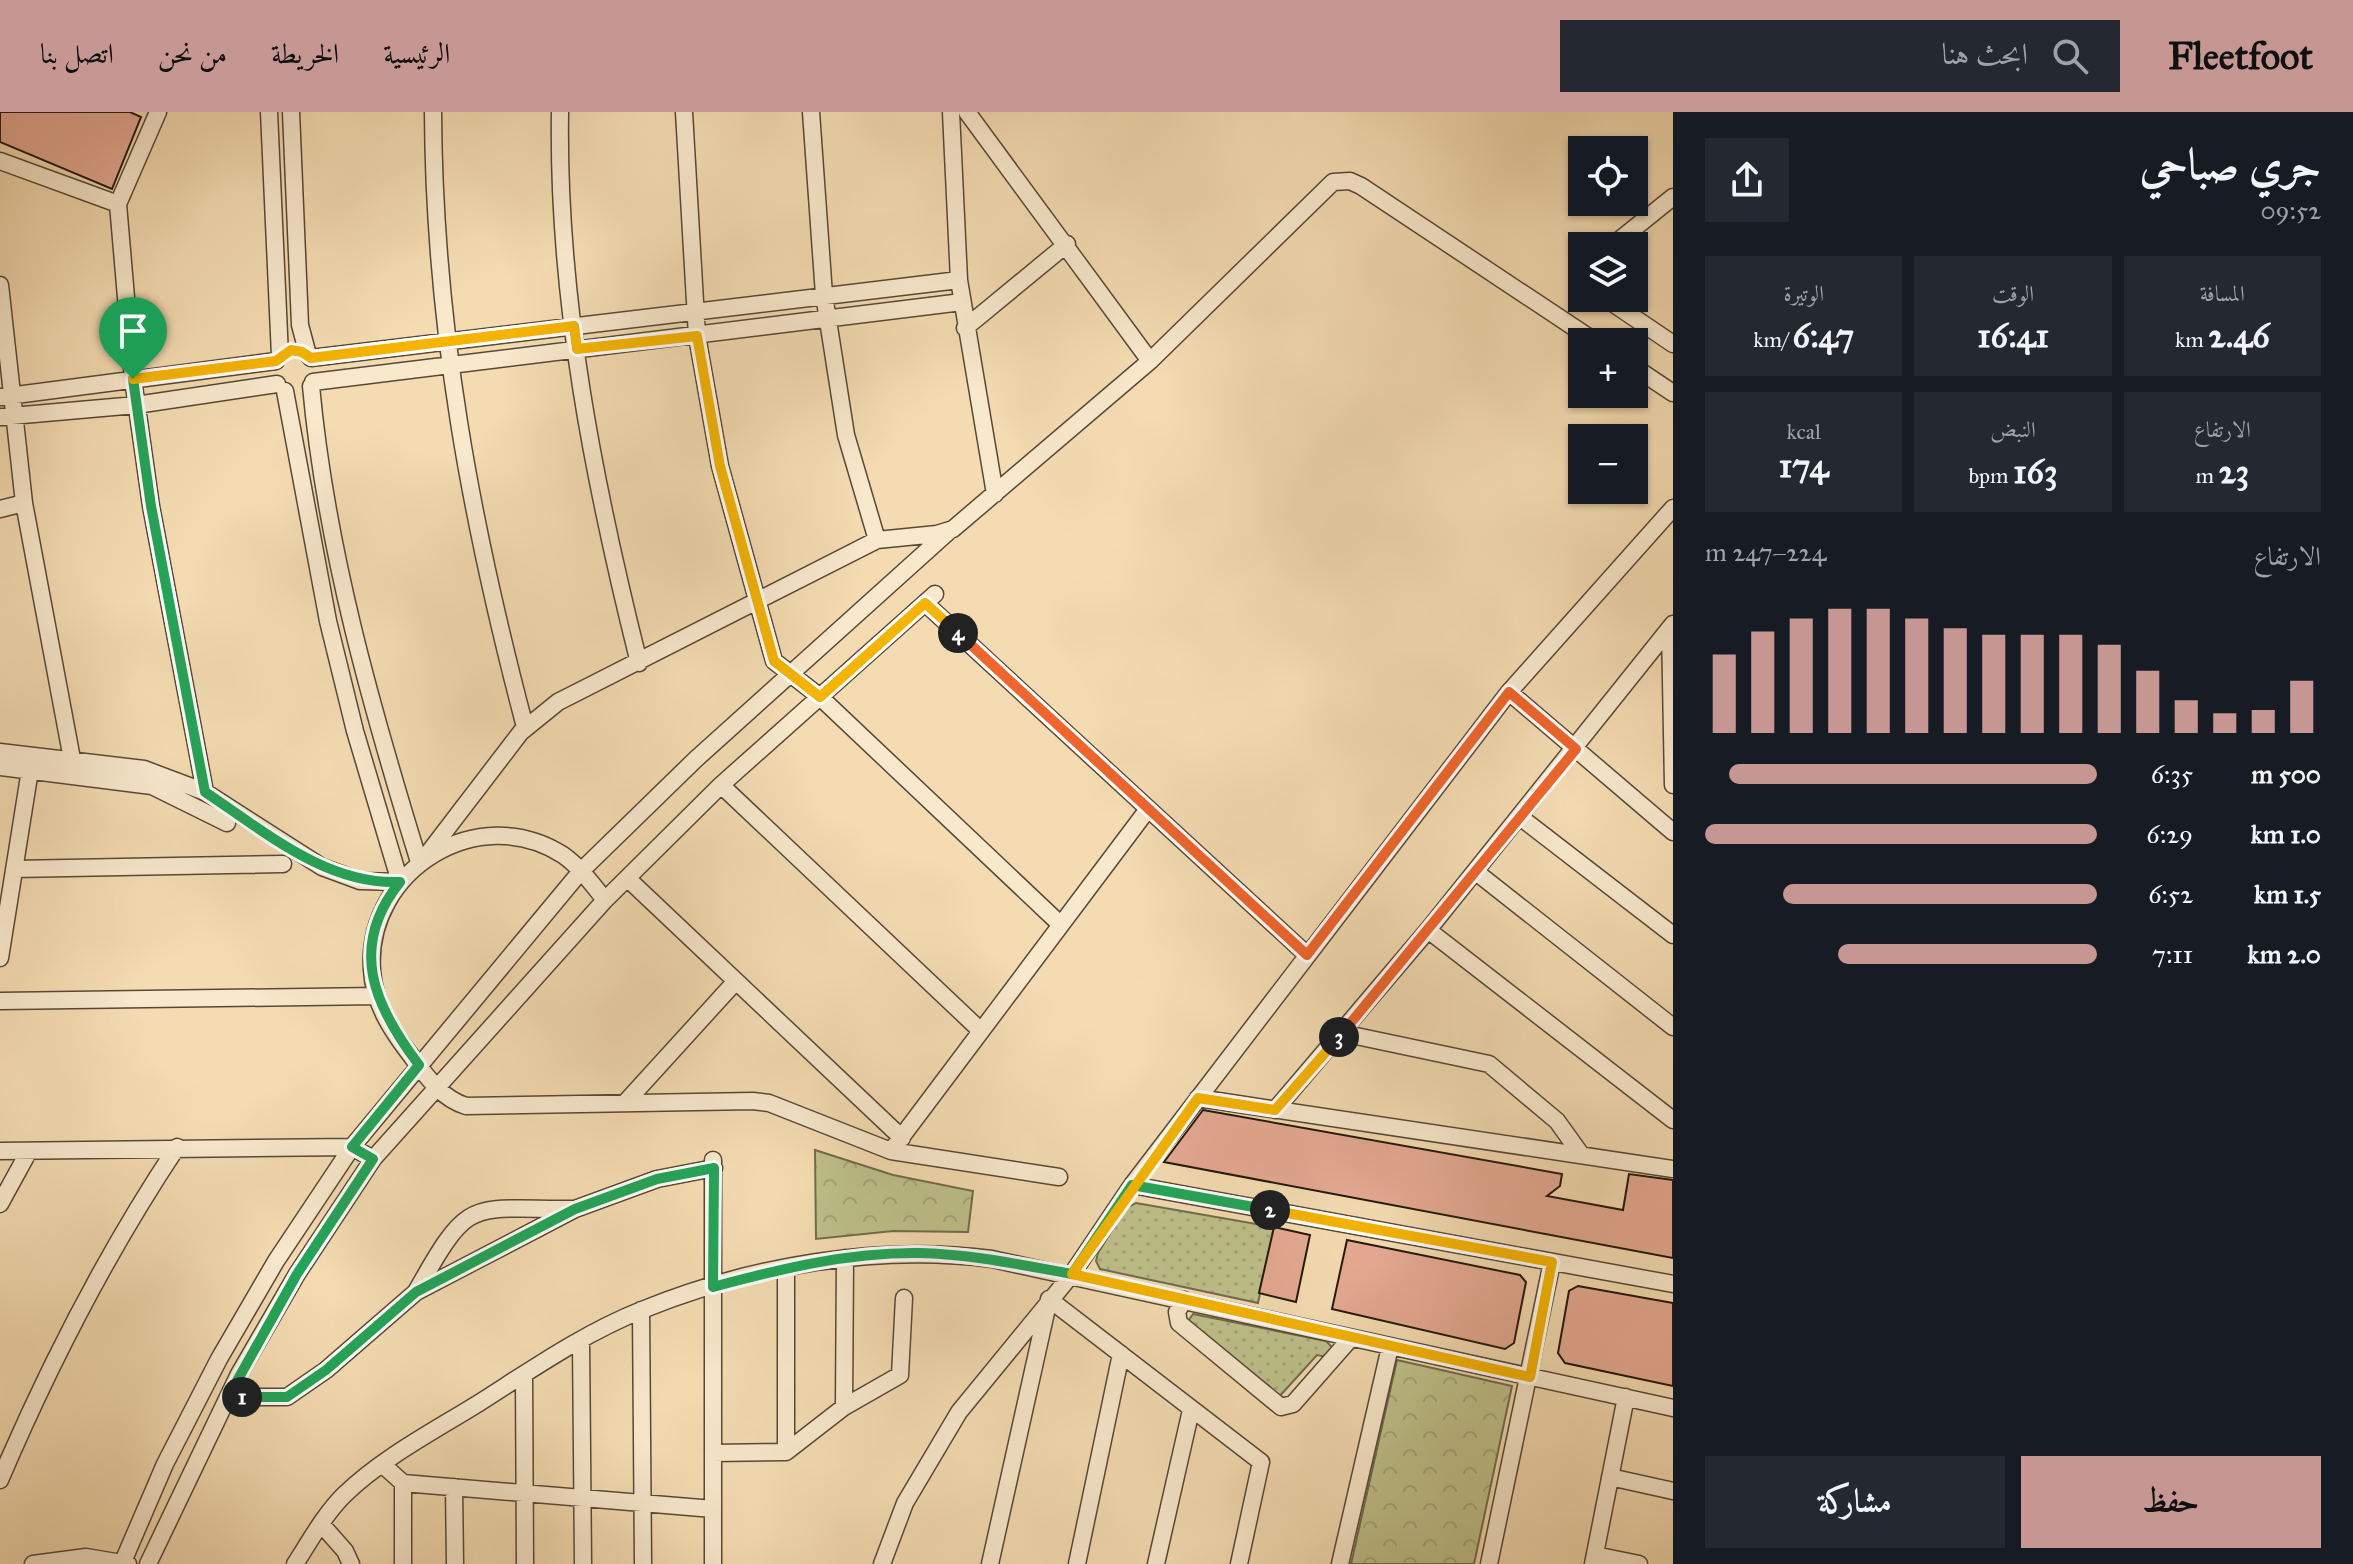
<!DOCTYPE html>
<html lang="ar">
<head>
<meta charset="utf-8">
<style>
	:root { --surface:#171b24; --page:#242831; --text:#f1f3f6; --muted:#9ea1a6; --accent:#c59692 }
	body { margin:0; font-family:"IM FELL Great Primer",Amiri,serif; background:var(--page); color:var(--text); direction:rtl; height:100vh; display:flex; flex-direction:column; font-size:30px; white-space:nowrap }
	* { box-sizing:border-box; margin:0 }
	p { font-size:26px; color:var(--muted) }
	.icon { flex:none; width:44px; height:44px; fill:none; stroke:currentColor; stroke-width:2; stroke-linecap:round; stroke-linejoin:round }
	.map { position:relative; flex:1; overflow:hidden; direction:ltr }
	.sheet { display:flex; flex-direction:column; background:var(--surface); width:680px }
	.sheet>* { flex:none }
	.fabs { position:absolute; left:1568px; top:24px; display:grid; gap:16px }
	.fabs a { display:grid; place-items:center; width:80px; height:80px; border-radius:0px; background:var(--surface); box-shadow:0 2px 6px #0004; font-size:40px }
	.pin { position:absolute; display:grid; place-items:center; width:68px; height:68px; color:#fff; margin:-82px -34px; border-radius:50% 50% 50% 0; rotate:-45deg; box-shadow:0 0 8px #0007 }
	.pin .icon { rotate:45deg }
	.km { position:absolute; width:40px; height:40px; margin:-20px; border-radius:50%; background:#222; color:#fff; font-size:22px; line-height:40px; text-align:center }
	.round { display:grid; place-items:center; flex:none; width:84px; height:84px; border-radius:0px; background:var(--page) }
	.headline { display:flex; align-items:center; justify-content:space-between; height:136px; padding:0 32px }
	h1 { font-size:44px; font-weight:800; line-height:60px }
	.metrics { display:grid; grid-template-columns:repeat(3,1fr); gap:12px; height:136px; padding:8px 32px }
	.metrics div { display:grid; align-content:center; border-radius:0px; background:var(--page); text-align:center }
	.metrics b { font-size:34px; font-weight:800 }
	.metrics small { font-size:22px; font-weight:400 }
	.metrics p { font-size:22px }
	.chart { height:224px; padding:16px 32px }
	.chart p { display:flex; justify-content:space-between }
	.chart svg { width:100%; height:144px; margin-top:8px; stroke:var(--accent); stroke-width:6 }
	.primary-button { display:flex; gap:16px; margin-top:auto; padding:16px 32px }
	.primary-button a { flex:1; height:92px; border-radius:0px; background:var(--accent); color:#111; font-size:32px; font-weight:800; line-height:92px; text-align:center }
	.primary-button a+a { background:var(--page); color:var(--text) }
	ul { padding:0 32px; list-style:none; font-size:26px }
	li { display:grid; grid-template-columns:128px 96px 1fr; align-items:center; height:60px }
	li i { height:20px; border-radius:10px; background:var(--accent) }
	header { display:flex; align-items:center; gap:48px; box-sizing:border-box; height:112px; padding:0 40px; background:var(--accent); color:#111 }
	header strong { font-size:38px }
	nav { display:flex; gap:44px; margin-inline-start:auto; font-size:28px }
	.search { width:560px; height:72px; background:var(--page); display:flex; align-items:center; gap:20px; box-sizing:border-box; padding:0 28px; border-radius:0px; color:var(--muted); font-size:30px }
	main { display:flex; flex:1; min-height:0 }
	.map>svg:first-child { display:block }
</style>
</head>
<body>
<header>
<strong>Fleetfoot</strong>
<div class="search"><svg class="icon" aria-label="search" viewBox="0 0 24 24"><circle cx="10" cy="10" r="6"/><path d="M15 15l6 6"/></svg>ابحث هنا</div>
<nav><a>الرئيسية</a><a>الخريطة</a><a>من نحن</a><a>اتصل بنا</a></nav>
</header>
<main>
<section class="sheet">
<div class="headline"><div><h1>جري صباحي</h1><p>09:52</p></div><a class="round"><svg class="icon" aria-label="share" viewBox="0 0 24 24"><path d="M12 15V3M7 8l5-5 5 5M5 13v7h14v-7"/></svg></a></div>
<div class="metrics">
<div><p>المسافة</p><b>2.46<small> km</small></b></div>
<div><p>الوقت</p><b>16:41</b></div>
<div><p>الوتيرة</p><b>6:47<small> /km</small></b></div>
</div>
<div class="metrics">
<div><p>الارتفاع</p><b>23<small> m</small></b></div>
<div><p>النبض</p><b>163<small> bpm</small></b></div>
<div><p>kcal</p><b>174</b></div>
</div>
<div class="chart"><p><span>الارتفاع</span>224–247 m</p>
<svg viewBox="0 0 160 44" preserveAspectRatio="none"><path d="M5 44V20M15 44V13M25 44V9M35 44V6M45 44V6M55 44V9M65 44V12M75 44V14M85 44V14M95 44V14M105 44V17M115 44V25M125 44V34M135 44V38M145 44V37M155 44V28"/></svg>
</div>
<ul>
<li><b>500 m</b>6:35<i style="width:94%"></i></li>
<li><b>1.0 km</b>6:29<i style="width:100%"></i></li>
<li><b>1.5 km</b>6:52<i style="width:80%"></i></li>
<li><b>2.0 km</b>7:11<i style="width:66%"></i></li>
</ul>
<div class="primary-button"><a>حفظ</a><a>مشاركة</a></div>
</section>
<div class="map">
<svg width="1673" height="1452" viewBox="0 0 1673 1452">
	<defs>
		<pattern id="grass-dots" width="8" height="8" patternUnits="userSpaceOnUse" patternTransform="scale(2)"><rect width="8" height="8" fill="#bec08a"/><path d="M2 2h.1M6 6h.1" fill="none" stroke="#a3a476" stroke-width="1.8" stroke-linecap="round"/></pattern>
		<pattern id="park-crowns" width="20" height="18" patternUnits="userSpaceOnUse" patternTransform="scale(2)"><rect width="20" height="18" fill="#bec08a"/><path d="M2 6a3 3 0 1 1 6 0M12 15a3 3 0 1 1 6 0" fill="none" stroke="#a3a476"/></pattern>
	</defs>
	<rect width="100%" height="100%" fill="#f4dbb1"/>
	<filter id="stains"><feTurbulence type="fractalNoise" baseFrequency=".0025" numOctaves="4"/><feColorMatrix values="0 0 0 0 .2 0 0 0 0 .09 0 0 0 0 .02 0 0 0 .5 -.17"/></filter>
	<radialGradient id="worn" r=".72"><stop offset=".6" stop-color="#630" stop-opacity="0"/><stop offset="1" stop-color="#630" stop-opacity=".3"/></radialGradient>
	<path fill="url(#grass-dots)" stroke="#706c4c" stroke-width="2" d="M1136 1091 1274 1115 1258 1191 1100 1157 1096 1149 1098 1141 1126 1096Z
		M1193 1202 1326 1229 1333 1236 1326 1245 1317 1243 1277 1287 1186 1212Z"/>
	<path fill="url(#park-crowns)" stroke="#706c4c" stroke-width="2" d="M815 1038 893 1063 973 1079 968 1120 893 1119 816 1127Z
		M1397 1248 1512 1274 1474 1452H1351Z"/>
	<path fill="#e4a992" stroke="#23170e" stroke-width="2" d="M0 0H130L141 5 112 77 0 30Z
		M1203 998 1562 1062 1560 1074 1547 1084 1623 1098 1629 1062 1673 1068V1146L1164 1050Z
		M1274 1115 1310 1123 1296 1190 1259 1181Z
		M1347 1128 1520 1163 1526 1170 1514 1231 1505 1237 1332 1197Z
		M1578 1174 1673 1191V1274L1565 1251 1558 1241 1569 1179Z"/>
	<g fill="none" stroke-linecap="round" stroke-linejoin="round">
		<g stroke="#574837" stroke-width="19">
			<path id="minor" d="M158 0 118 92 133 267 151 394 205 680
				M269 0 280 244
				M291 0 300 213 308 243
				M433 0C434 214 471 410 525 615
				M560 0C557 186 594 371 639 551
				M684 0 697 224 720 354 774 549 820 585 1061 813
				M811 0 824 183 846 323 877 428
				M951 0 959 168 995 382
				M967 0 1150 249
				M0 49 118 92
				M1612 134 1673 85
				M0 173 24 391 72 647
				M1605 186 1673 232
				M965 216 1067 132
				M311 246 959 168
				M1634 255 1673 281
				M313 270 962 190
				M311 274C326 437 371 594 419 750
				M285 279 328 509 355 619 400 770
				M0 285 276 249
				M0 305 136 293 277 272
				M0 397 24 391
				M925 491 1307 843
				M1670 516 1673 673
				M1509 580 1673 720
				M0 640 144 657 205 680 322 755 360 769 400 770
				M0 655 152 674 227 711
				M721 673 981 919
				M1520 705 1673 823
				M423 748 521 620 558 590 877 428 937 422 953 417 1150 249 1333 70 1350 69 1361 74 1596 230
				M14 757 283 752
				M1476 760 1673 915
				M627 766 902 1026
				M605 788C592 772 580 755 563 743 478 688 365 759 372 858 374 891 390 916 409 941 425 962 440 986 466 994L753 989 769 991 891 1039 1059 1065
				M1428 818 1673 1008
				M0 846 30 658
				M0 889 377 884
				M1342 921 1489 952 1557 1009 1580 1041
				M1198 986 1673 1057
				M625 991 736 869
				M1275 998 1428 818 1673 512
				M0 1039 352 1035 373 1047
				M891 1039 1148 697
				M1132 1073 1673 1172
				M0 1092 29 1039
				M417 1178C470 1084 468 1097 572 1097
				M1184 1188 1177 1200 1179 1211 1281 1295 1293 1292 1351 1226
				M641 1198 643 1452
				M581 1228 583 1452
				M524 1263 525 1452
				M228 1285H287L326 1258 416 1180 575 1097 657 1067 714 1056
				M844 1295 845 1146
				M786 1340V1156
				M713 1341 786 1340 844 1295 900 1263 904 1186
				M383 1353 403 1371 713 1397
				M1610 1365 1673 1379
				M0 1368C50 1251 107 1140 177 1035
				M403 1371V1452
				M454 1375 455 1452
				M322 1413 345 1439 351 1452
				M1595 1443 1639 1452
				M33 1452 86 1445 128 1452
				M122 1452 165 1352 219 1247 276 1149 352 1035 581 759 696 647 948 420
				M148 1452 239 1262 297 1162 373 1047 605 788 721 673 935 482
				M295 1452C310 1429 324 1403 344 1383 382 1346 434 1319 479 1291 531 1258 584 1221 642 1198 750 1154 876 1132 992 1147L1673 1296
				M713 1452V1048
				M882 1452 905 1391 959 1300 1072 1162 1132 1073 1509 580 1673 396
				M990 1452 1049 1187 1261 1350 1239 1452
				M1077 1452 1121 1242
				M1156 1452 1191 1298
				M1340 1452 1390 1235
				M1489 1452 1552 1150
				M1593 1452 1626 1285"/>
		</g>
		<use href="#minor" stroke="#f8e8cc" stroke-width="16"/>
	</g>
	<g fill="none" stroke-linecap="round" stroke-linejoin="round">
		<g stroke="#fff" stroke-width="16">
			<path id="split-1" d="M133 267 151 394 205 680C264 719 326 773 400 770 347 836 375 895 419 953L352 1035 373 1047 297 1162 228 1285H242"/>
		</g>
		<g stroke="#fff" stroke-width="16">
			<path id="split-2" d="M242 1285H287L326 1258 416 1180 575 1097 657 1067 714 1056 713 1175C780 1157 849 1140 919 1141 971 1142 1021 1153 1072 1162L1132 1073 1270 1098"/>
		</g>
		<g stroke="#fff" stroke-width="16">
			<path id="split-3" d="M1270 1098 1552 1150 1530 1265 1072 1162 1198 986 1275 998 1339 925"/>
		</g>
		<g stroke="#fff" stroke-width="16">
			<path id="split-4" d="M958 521 1307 843 1509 580 1576 637 1339 925"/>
		</g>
		<g stroke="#fff" stroke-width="16">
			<path id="split-5" d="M133 267 276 249 291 238 302 240 311 246 574 214 577 237 697 224 720 354 774 549 820 585 925 491 958 521"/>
		</g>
		<use href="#split-1" stroke="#22a559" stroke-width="10"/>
		<use href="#split-2" stroke="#22a559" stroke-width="10"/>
		<use href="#split-3" stroke="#f5b400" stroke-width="10"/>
		<use href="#split-4" stroke="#f0652b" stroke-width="10"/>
		<use href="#split-5" stroke="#f5b400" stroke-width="10"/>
	</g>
	<rect width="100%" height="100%" filter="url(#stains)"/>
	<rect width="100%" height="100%" fill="url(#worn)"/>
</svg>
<div class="fabs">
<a><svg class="icon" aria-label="locate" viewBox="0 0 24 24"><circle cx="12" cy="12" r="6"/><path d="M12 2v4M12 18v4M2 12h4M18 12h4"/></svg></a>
<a><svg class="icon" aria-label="layers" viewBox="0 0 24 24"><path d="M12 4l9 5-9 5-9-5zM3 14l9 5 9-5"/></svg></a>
<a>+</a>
<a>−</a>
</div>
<div class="pin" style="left:133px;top:267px;background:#1e9e55"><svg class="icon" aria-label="arrive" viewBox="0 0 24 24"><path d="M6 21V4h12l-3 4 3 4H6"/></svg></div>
<b class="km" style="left:242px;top:1285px">1</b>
<b class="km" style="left:1270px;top:1098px">2</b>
<b class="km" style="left:1339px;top:925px">3</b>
<b class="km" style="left:958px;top:521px">4</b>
</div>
</main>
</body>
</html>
